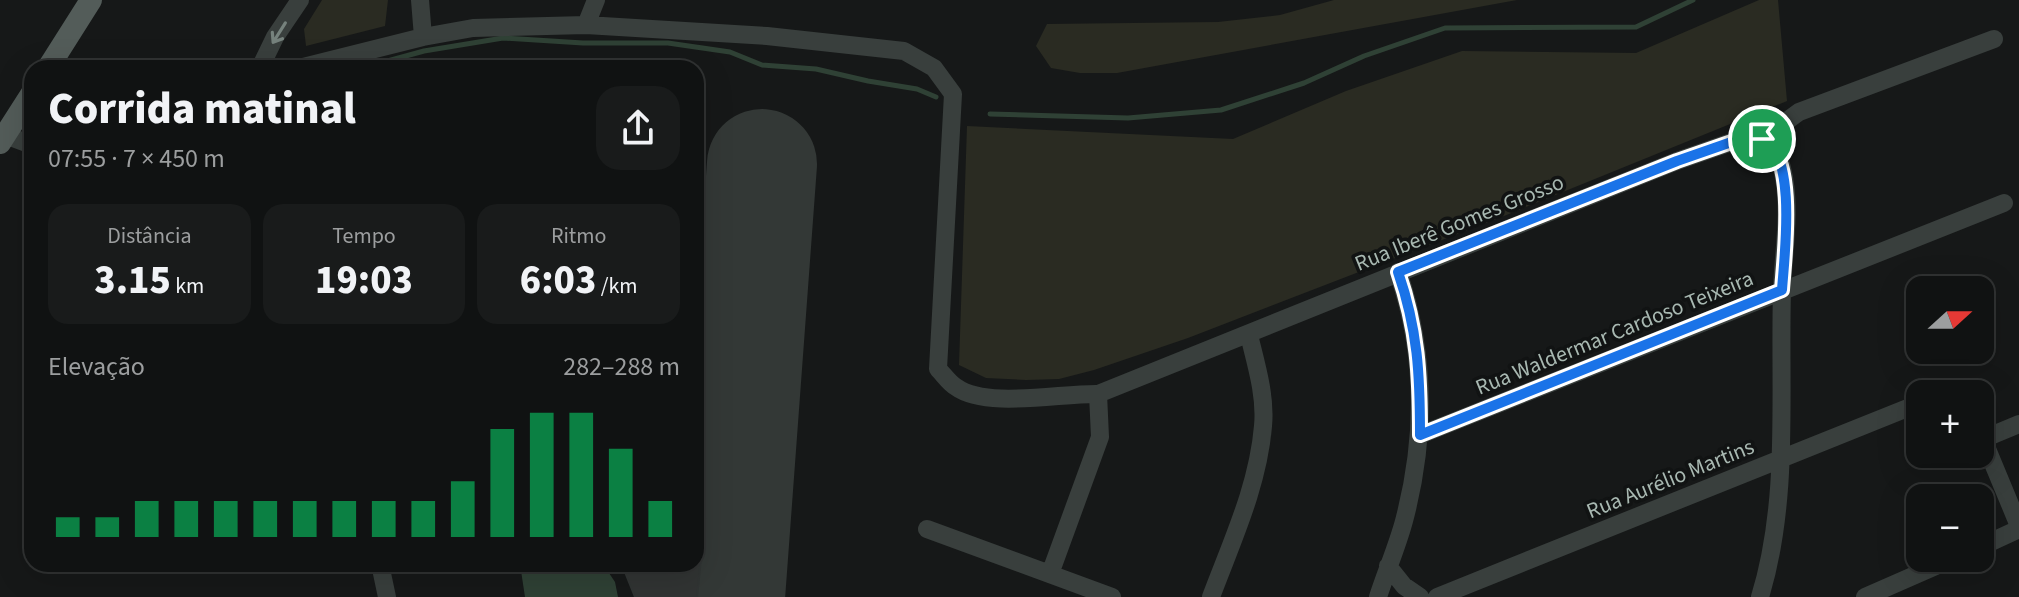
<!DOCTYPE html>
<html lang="pt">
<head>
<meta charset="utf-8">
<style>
	:root { --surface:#101212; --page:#191b1b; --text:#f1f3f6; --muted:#9c9e9f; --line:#303232; --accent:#0b8043 }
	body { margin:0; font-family:"Source Sans 3",sans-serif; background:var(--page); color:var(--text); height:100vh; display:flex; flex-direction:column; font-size:30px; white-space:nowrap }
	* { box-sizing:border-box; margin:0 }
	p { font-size:26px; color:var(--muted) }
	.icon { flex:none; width:44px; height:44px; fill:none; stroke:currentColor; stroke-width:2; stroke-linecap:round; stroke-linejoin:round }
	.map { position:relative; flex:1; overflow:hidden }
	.sheet { position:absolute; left:24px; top:60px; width:680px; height:512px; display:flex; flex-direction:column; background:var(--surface); border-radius:24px; box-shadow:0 8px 32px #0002,0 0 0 2px var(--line) }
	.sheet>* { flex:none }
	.needle { width:52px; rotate:69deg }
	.fabs { position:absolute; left:1906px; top:276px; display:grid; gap:16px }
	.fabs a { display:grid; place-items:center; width:88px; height:88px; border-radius:16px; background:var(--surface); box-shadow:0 8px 32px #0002,0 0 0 2px var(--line); font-size:40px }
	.pin { position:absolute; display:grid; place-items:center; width:68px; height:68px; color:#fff; margin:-34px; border:4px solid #fff; border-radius:50%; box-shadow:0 2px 8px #0007 }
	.round { display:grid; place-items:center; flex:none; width:84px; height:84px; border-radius:24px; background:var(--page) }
	.head { display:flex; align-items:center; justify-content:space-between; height:136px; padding:0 24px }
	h1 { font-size:44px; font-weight:800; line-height:60px }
	.stats { display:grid; grid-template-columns:repeat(3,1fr); gap:12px; height:136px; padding:8px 24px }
	.stats div { display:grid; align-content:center; border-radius:20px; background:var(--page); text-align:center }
	.stats b { font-size:40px; font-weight:800 }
	.stats small { font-size:22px; font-weight:400 }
	.stats p { font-size:22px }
	.chart { height:224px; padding:16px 24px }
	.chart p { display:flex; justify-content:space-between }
	.chart svg { width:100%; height:144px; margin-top:8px; stroke:var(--accent); stroke-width:6 }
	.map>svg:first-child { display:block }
</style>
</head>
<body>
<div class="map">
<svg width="2019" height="597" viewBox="0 0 2019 597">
	<rect width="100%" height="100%" fill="#161818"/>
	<path fill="#2a2b22" d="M322 0H388L385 26 306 46 304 29Z
		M1334 0H1517L1117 73H1080L1051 68 1036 46 1047 24 1218 22 1280 15Z
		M1759 0H1778L1787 101 1504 216 1188 338 1094 370 1059 379 1026 380 986 378 959 365 967 126 1233 139 1346 91 1462 51 1636 53Z"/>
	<path fill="#2f4135" d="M520 564H603L615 582 618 597H525Z"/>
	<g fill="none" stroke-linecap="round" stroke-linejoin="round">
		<path stroke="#2f4135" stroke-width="5" d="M362 68 424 51 503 38 583 43H668L730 52 762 65 816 69 868 81 917 89 936 97
			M990 114 1128 118 1221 110 1304 83 1364 56 1445 28 1636 27 1693 0"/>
		<path stroke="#333836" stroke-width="110" d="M730 597 762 164"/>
	</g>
	<path fill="#313433" stroke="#303433" stroke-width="2" d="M696 519H705L697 597H635L625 572V564H696Z"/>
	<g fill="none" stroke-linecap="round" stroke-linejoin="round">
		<path stroke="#393f3d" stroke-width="18" d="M420 0 423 37
			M586 25 596 0
			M260 68 275 37 300 0
			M299 68 423 37 473 28 586 25 767 36 904 51 934 68 953 94 938 369C944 375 949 383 956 387 986 409 1061 393 1098 394L1677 161 1743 138 1762 139 1799 112 1994 39
			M5 135 32 145
			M1980 432 2019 526
			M1420 435 2004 203
			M1983 439 2019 424
			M927 529 1112 597
			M1980 547 2019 529
			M380 564 387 597
			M1388 566 1404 586 1420 597
			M1050 574 1100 437 1098 394
			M1211 597C1232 541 1258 486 1263 426 1266 396 1256 364 1249 335
			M1378 597C1386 572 1397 547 1404 521 1426 438 1426 354 1398 272
			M1437 597 1920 403
			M1760 597C1790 499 1779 392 1782 291 1783 251 1792 208 1782 168 1779 155 1772 148 1762 139
			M1865 597 1954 558"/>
		<path stroke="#535c59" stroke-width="22" d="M48 68 91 0
			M0 143 32 93"/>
	</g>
	<defs><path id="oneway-shaft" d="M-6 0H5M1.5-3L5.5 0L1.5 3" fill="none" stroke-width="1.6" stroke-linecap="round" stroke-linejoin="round" transform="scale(2)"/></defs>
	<use stroke="#76827d" href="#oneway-shaft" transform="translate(279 33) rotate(122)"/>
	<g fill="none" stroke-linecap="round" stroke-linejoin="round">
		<g stroke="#fff" stroke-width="16">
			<path id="route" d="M1743 138C1748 139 1757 137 1762 139 1798 153 1784 259 1782 290L1420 435C1420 375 1418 330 1398 272L1677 161Z"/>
		</g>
		<use href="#route" stroke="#1a73e8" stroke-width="10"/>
	</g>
	<g text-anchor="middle" stroke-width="7" stroke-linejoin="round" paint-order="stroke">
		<g font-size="22" fill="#a8b8b1" stroke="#111313">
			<text transform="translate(1459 222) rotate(-22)" y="8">Rua Iberê Gomes Grosso</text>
			<text transform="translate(1614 332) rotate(-22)" y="8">Rua Waldermar Cardoso Teixeira</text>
			<text transform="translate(1670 478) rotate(-22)" y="8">Rua Aurélio Martins</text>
		</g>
	</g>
</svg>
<div class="fabs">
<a><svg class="needle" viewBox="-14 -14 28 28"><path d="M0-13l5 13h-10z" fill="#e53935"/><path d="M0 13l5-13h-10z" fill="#9c9e9f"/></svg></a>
<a>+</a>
<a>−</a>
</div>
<div class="pin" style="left:1762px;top:139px;background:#1e9e55"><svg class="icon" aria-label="arrive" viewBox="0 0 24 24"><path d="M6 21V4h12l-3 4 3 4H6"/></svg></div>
<section class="sheet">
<div class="head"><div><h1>Corrida matinal</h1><p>07:55 · 7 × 450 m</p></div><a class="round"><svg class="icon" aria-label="share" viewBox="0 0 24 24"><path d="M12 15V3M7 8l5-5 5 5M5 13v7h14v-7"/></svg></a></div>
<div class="stats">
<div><p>Distância</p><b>3.15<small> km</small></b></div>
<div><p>Tempo</p><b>19:03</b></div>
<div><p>Ritmo</p><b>6:03<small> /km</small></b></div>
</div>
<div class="chart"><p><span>Elevação</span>282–288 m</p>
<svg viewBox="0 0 160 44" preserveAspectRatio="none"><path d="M5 44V38M15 44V38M25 44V33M35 44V33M45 44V33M55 44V33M65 44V33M75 44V33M85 44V33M95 44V33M105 44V27M115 44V11M125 44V6M135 44V6M145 44V17M155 44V33"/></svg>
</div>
</section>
</div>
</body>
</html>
